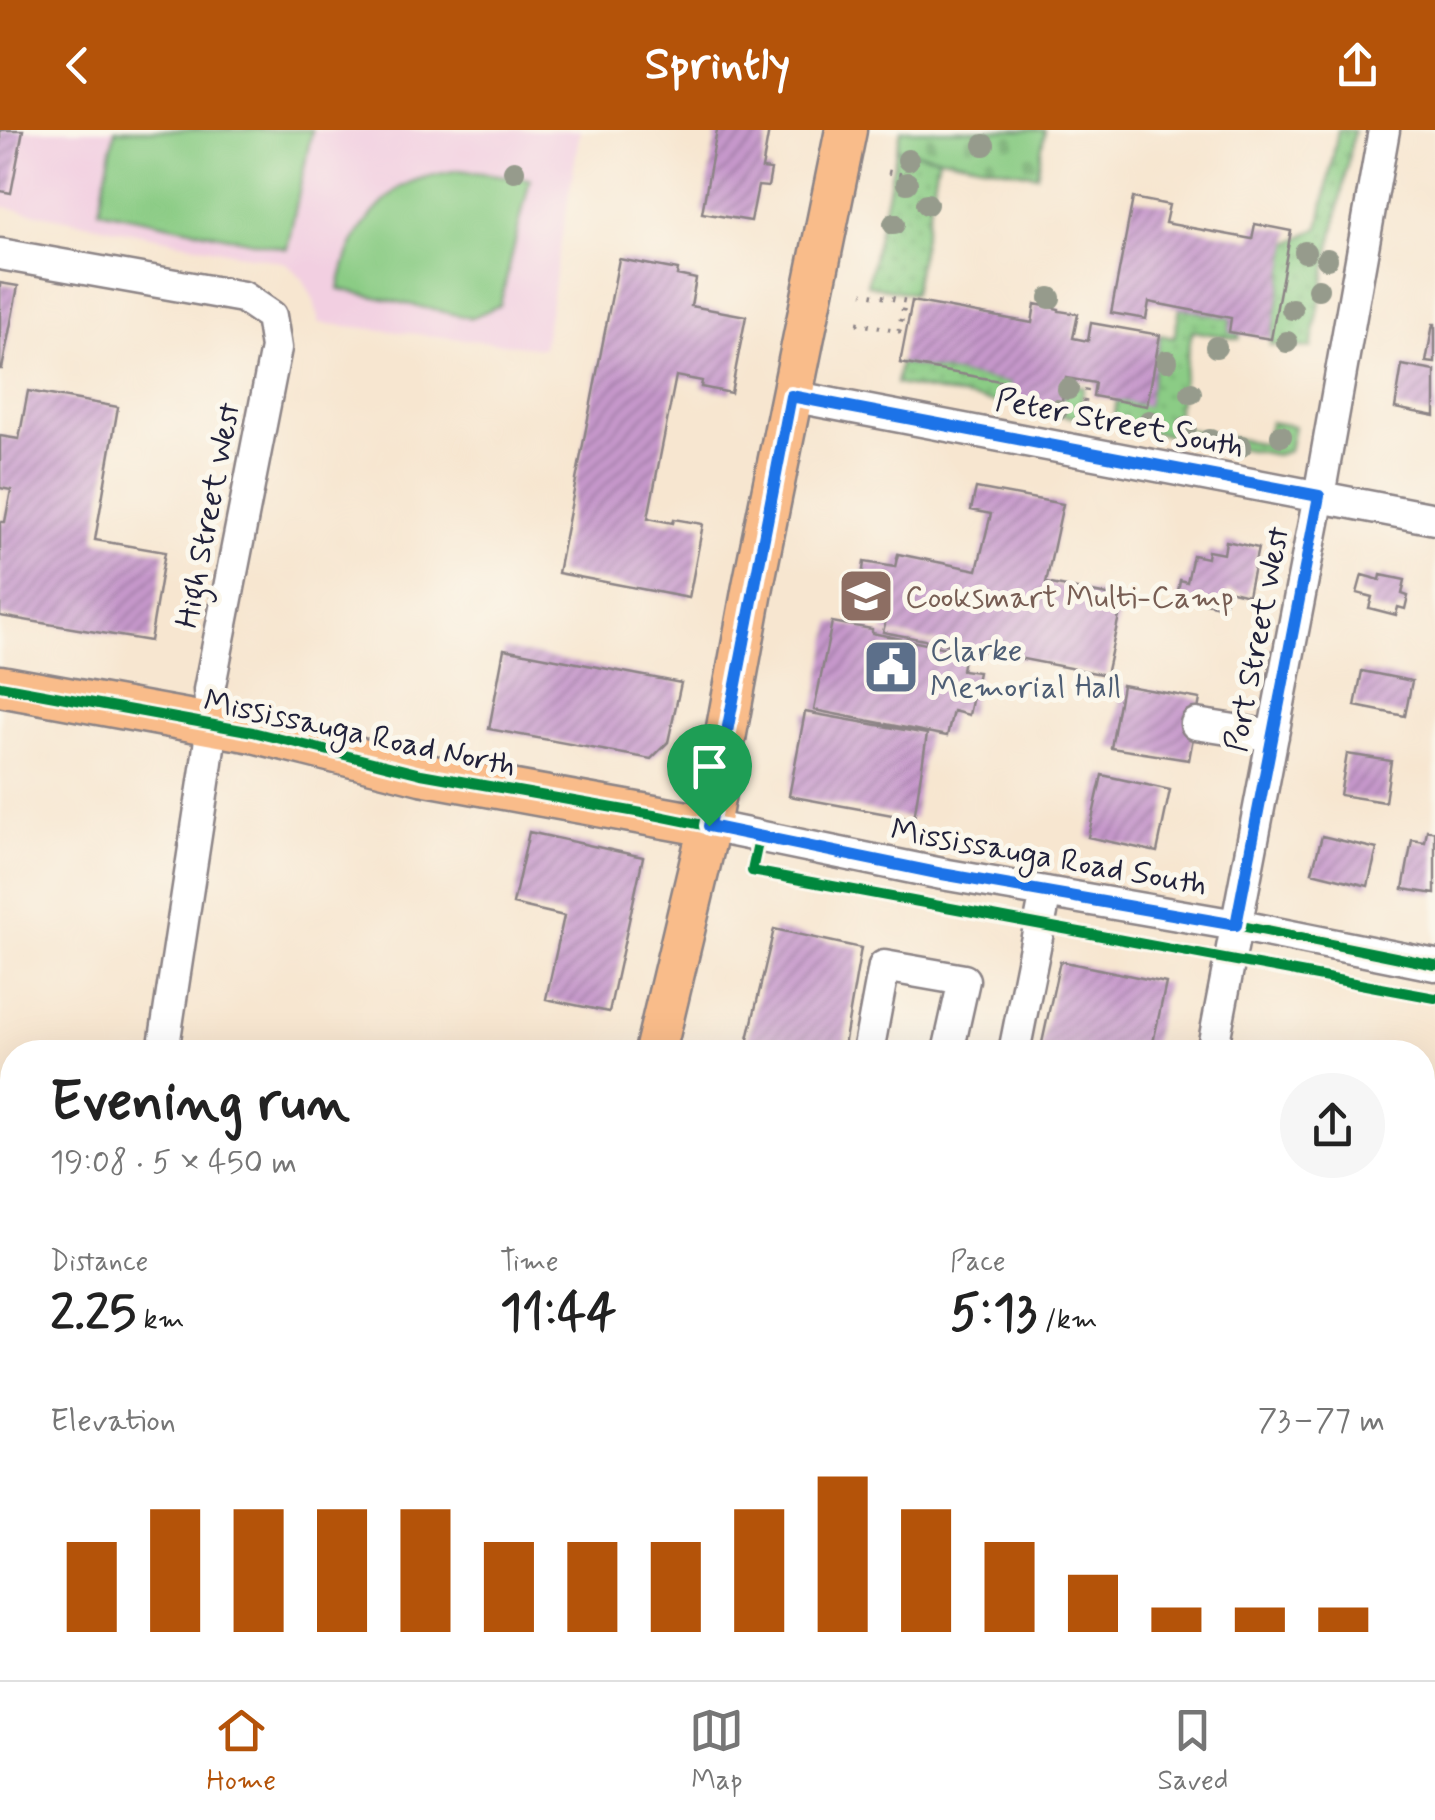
<!DOCTYPE html>
<html lang="en">
<head>
<meta charset="utf-8">
<style>
	:root { --surface:#fff; --page:#f6f6f6; --text:#222; --muted:#767676; --line:#e0e0e0; --accent:#b45309 }
	body { margin:0; font-family:Mynerve,sans-serif; background:var(--page); color:var(--text); height:100vh; display:flex; flex-direction:column; font-size:38px; white-space:nowrap }
	* { box-sizing:border-box; margin:0 }
	p { font-size:32px; color:var(--muted) }
	.icon { flex:none; width:55px; height:55px; fill:none; stroke:currentColor; stroke-width:2; stroke-linecap:round; stroke-linejoin:round }
	.map { position:relative; flex:1; overflow:hidden }
	.side { position:absolute; left:0px; top:910px; width:1435px; height:640px; display:flex; flex-direction:column; background:var(--surface); border-radius:40px 40px 0 0; box-shadow:0 10px 40px #0002 }
	.side>* { flex:none }
	.pin { position:absolute; display:grid; place-items:center; width:85px; height:85px; color:#fff; margin:-102px -42px; border-radius:50% 50% 50% 0; rotate:-45deg; box-shadow:0 0 10px #0007 }
	.pin .icon { rotate:45deg }
	.round { display:grid; place-items:center; flex:none; width:105px; height:105px; border-radius:52px; background:var(--page) }
	.head { display:flex; align-items:center; justify-content:space-between; height:170px; padding:0 50px }
	h1 { font-size:55px; font-weight:700; line-height:75px }
	.stats { display:grid; grid-template-columns:repeat(3,1fr); gap:15px; height:170px; padding:10px 50px }
	.stats div { display:grid; align-content:center }
	.stats b { font-size:50px; font-weight:700 }
	.stats small { font-size:28px; font-weight:400 }
	.stats p { font-size:28px }
	.chart { height:280px; padding:20px 50px }
	.chart p { display:flex; justify-content:space-between }
	.chart svg { width:100%; height:180px; margin-top:10px; stroke:var(--accent); stroke-width:6 }
	header { display:flex; justify-content:space-between; align-items:center; height:130px; padding:0 50px; background:var(--accent); color:#fff; font-size:45px; font-weight:700 }
	.dock { display:flex; justify-content:space-around; align-items:center; height:140px; border-top:2px solid var(--line); background:var(--surface); font-size:28px; color:var(--muted) }
	.dock a { display:grid; justify-items:center; gap:5px }
	.dock .selected { color:var(--accent) }
	.map>svg:first-child { display:block }
</style>
</head>
<body>
<header><svg class="icon" aria-label="back" viewBox="0 0 24 24"><path d="M15 5l-7 7 7 7"/></svg>Sprintly<svg class="icon" aria-label="share" viewBox="0 0 24 24"><path d="M12 15V3M7 8l5-5 5 5M5 13v7h14v-7"/></svg></header>
<div class="map">
<svg width="1435" height="1550" viewBox="0 0 1435 1550">
	<defs>
		<pattern id="grass-dots" width="8" height="8" patternUnits="userSpaceOnUse" patternTransform="scale(2.5)"><rect width="8" height="8" fill="#8bcc85"/><path d="M2 2h.1M6 6h.1" fill="none" stroke="#78af74" stroke-width="1.8" stroke-linecap="round"/></pattern>
		<pattern id="cemetery-stones" width="16" height="16" patternUnits="userSpaceOnUse" patternTransform="scale(2.5)"><rect width="16" height="16" fill="#8bcc85"/><path d="M2 7V4a2 2 0 0 1 4 0v3zM10 15v-3a2 2 0 0 1 4 0v3z" fill="#78af74"/></pattern>
		<pattern id="building-hatch" width="6" height="6" patternUnits="userSpaceOnUse" patternTransform="scale(2.5)"><rect width="6" height="6" fill="#c698cb"/><path d="M-1 1l2-2M0 6l6-6M5 7l2-2" fill="none" stroke="#a07ca6"/></pattern>
	</defs>
	<rect width="100%" height="100%" fill="#fbf7ec"/>
	<filter id="ink" filterUnits="userSpaceOnUse"><feTurbulence type="fractalNoise" baseFrequency=".01" numOctaves="2"/><feDisplacementMap in="SourceGraphic" scale="20" xChannelSelector="R" yChannelSelector="G"/><feConvolveMatrix kernelMatrix="1 2 1 2 8 2 1 2 1" color-interpolation-filters="sRGB"/></filter>
	<filter id="wash" filterUnits="userSpaceOnUse"><feTurbulence type="fractalNoise" baseFrequency=".0048" numOctaves="4" result="noise"/><feDisplacementMap in="SourceGraphic" scale="40" xChannelSelector="R" yChannelSelector="G"/><feGaussianBlur stdDeviation="2.25" result="paint"/><feColorMatrix in="noise" values="0 0 0 0 0 0 0 0 0 0 0 0 0 0 0 0 0 1.4 0 .05"/><feComposite in="paint" operator="in"/></filter>
	<g filter="url(#wash)">
		<rect width="100%" height="100%" fill="#f7e6d0"/>
		<path fill="#f2cfe1" d="M0 0H580L543 218 319 193 314 170 303 149 286 133 0 76Z
			M201 1538H449L446 1550H100Z"/>
		<path fill="url(#grass-dots)" stroke="#567760" stroke-width="2.5" d="M1338 0H1354L1311 218 1270 215 1289 113 1319 98Z
			M897 19 939 27 913 164 867 155Z
			M1180 178 1231 188 1229 201 1240 204 1239 209 1192 201 1174 297 1265 314 1270 292 1294 296 1289 321 1276 325 1112 295 1117 270 1147 275 1160 205 1174 208Z
			M900 233 1011 253 1010 261 1001 260 998 273 896 254Z
			M1065 253 1084 257 1078 288 1023 278 1024 273 1061 277Z"/>
		<path fill="url(#cemetery-stones)" stroke="#567760" stroke-width="2.5" d="M901 0H1045L1037 45 897 19Z"/>
		<path fill="#8bcc85" stroke="#567760" stroke-width="2.5" d="M115 0H312L287 119 99 80Z
			M459 40 530 49 500 175 471 188 339 159C345 125 356 100 381 75 386 70 392 63 398 59 416 47 439 44 459 40Z"/>
		<g id="blocks">
			<path fill="url(#building-hatch)" d="M0 0H23L11 63 0 61Z
				M717 0H769L762 39 771 40 768 57 758 56 751 91 702 83Z
				M1133 68 1169 75 1165 93 1252 109 1255 94 1291 101 1271 209 1229 202 1231 188 1149 172 1146 189 1111 183Z
				M619 129 678 140 677 145 696 149 691 176 746 186 731 263 701 257 702 251 676 246 648 388 673 393 674 389 703 394 689 468 558 443Z
				M0 153 18 156 2 239H0Z
				M912 171 1032 193 1035 174 1059 179V181L1078 184 1073 208 1088 211 1091 193 1160 205 1147 276 1093 266 1095 253 1066 248 1061 277 1042 274V276L1008 270 1011 253 900 233Z
				M1433 194H1435V233L1426 232Z
				M1402 235 1435 241V286L1395 278Z
				M28 261 118 277 95 410 165 422 150 511 0 486V392H5L11 360 0 358V306L19 309Z
				M976 358 1063 374 1046 453 1123 468 1106 545 883 502 886 490 879 489 880 486 855 481 858 465 847 464 849 446 862 448 864 432 895 437 898 424 977 440 991 384 971 380Z
				M1226 411 1258 418 1248 465 1228 460 1224 477 1177 467 1180 450 1187 452 1193 425 1207 428 1208 421 1224 424Z
				M1362 445 1380 450 1381 445 1405 450 1402 464 1408 466 1405 479 1398 477 1396 485 1369 478 1372 467 1357 463Z
				M832 492 872 499V503L965 522 962 540 978 542 969 585 953 581 947 606 814 580Z
				M504 519 681 553 668 612 651 629 489 599Z
				M1362 541 1412 551 1405 586 1355 576Z
				M1122 555 1200 569 1189 630 1111 618Z
				M805 582 927 604 914 689 789 666Z
				M1347 624 1391 631 1385 672 1340 665Z
				M1102 645 1170 660 1157 722 1088 707Z
				M1427 700 1435 702V764L1403 759 1412 710 1425 712Z
				M529 702 643 727 609 882 546 869 564 786 513 774Z
				M1322 706 1377 719 1368 756 1312 742Z
				M774 799 861 818 843 922H745Z
				M1060 831 1166 853 1151 922H1040Z
				M602 1538H730L727 1550H599Z
				M1000 1538H1131L1132 1550H1000Z"/>
		</g>
	</g>
	<g filter="url(#ink)">
		<use href="#blocks" fill-opacity="0" stroke="#8c8486" stroke-width="2.5"/>
		<g fill="none" stroke-linecap="round" stroke-linejoin="round">
			<g stroke="#8c8486" stroke-width="35">
				<path id="minor" d="M0 124 243 167 271 186 276 218 209 560 212 594 206 639 163 922
					M791 266 1435 389
					M1196 594 1273 606
					M709 696 942 744 1236 795 1435 835
					M868 922 884 836 964 850 948 922
					M1014 922 1046 762
					M1212 922 1319 366 1384 0
					M0 1065 12 1064
					M0 1396 12 1394
					M394 1538 407 1544 412 1550
					M1170 1538 1172 1550
					M32 1550 34 1538
					M301 1550 314 1544 378 1538
					M756 1550 759 1538
					M835 1550 837 1538
					M923 1550 924 1538"/>
			</g>
			<g stroke="#8c8486" stroke-width="45">
				<path id="major" d="M0 556 253 602 421 644 709 696
					M655 922 709 696 753 456 846 0
					M514 1550 517 1538"/>
			</g>
			<path stroke="#8c8486" stroke-width="5" stroke-dasharray="2.5 8" stroke-linecap="butt" d="M888 42 907 46
				M857 193 899 201 905 171 863 163
				M1081 293 1088 252"/>
			<use href="#minor" stroke="#fff" stroke-width="30"/>
			<use href="#major" stroke="#f9bc8a" stroke-width="40"/>
			<g stroke="#fbf7ec" stroke-width="16">
				<path id="cycleway" d="M0 556 253 602 421 644 659 686 942 744 1236 795 1435 835
					M759 708 752 741 1435 868"/>
			</g>
			<use href="#cycleway" stroke="#00873e" stroke-width="10"/>
		</g>
		<g fill="#969b8c">
			<circle cx="984" cy="15" r="11"/>
			<circle cx="908" cy="30" r="11"/>
			<circle cx="514" cy="41" r="11"/>
			<circle cx="907" cy="53" r="11"/>
			<circle cx="927" cy="74" r="11"/>
			<circle cx="894" cy="94" r="11"/>
			<circle cx="1305" cy="122" r="11"/>
			<circle cx="1327" cy="129" r="11"/>
			<circle cx="1318" cy="159" r="11"/>
			<circle cx="1050" cy="168" r="11"/>
			<circle cx="1292" cy="179" r="11"/>
			<circle cx="1287" cy="212" r="11"/>
			<circle cx="1216" cy="217" r="11"/>
			<circle cx="1167" cy="231" r="11"/>
			<circle cx="1068" cy="259" r="11"/>
			<circle cx="1191" cy="263" r="11"/>
			<circle cx="1057" cy="280" r="11"/>
			<circle cx="1149" cy="291" r="11"/>
			<circle cx="1186" cy="297" r="11"/>
			<circle cx="1281" cy="306" r="11"/>
			<circle cx="1210" cy="310" r="11"/>
			<circle cx="1241" cy="316" r="11"/>
		</g>
	</g>
	<g fill="none" stroke-linecap="round" stroke-linejoin="round" filter="url(#ink)">
		<g stroke="#fff" stroke-width="20">
			<path id="route" d="M791 266 1319 366 1236 795 942 744 709 696Z"/>
		</g>
		<use href="#route" stroke="#1a73e8" stroke-width="12"/>
	</g>
	<defs>
		<g id="university-square" transform="scale(2.875)"><rect x="-9" y="-9" width="18" height="18" rx="4" fill="#8d6e63" stroke="#fbf7ec"/><path d="M0-5L7-2L0 1L-7-2ZM-4 1L0 2.5L4 1V4Q0 6-4 4Z" fill="#fff"/></g>
		<g id="civic-square" transform="scale(2.875)"><rect x="-9" y="-9" width="18" height="18" rx="4" fill="#5c6f8a" stroke="#fbf7ec"/><path d="M-.6-6.5H3V-4.5H.6V-3L4-1V1h2V6H-6V1h2V-1L-.6-3ZM-1.2 2.5V6h2.4V2.5Z" fill="#fff"/></g>
	</defs>
	<g fill-rule="evenodd">
		<use href="#university-square" x="866" y="466"/>
		<use href="#civic-square" x="891" y="537"/>
	</g>
	<g text-anchor="middle" stroke-width="10" stroke-linejoin="round" paint-order="stroke">
		<g font-size="32" fill="#22223b" stroke="#fbf7ec">
			<text transform="translate(1120 292) rotate(11)" y="11">Peter Street South</text>
			<text transform="translate(207 385) rotate(-79)" y="11">High Street West</text>
			<text transform="translate(1256 509) rotate(-79)" y="11">Port Street West</text>
			<text transform="translate(360 602) rotate(12)" y="11">Mississauga Road North</text>
			<text transform="translate(1049 726) rotate(10)" y="11">Mississauga Road South</text>
		</g>
		<g font-size="32" fill="#785e54" stroke="#fbf7ec" text-anchor="start">
			<text x="905" y="477">Cooksmart Multi-Camp</text>
		</g>
		<g font-size="32" fill="#4e5e75" stroke="#fbf7ec" text-anchor="start">
			<text x="930" y="530">Clarke<tspan x="930" dy="37">Memorial Hall</tspan></text>
		</g>
	</g>
</svg>
<div class="pin" style="left:709px;top:696px;background:#1e9e55"><svg class="icon" aria-label="arrive" viewBox="0 0 24 24"><path d="M6 21V4h12l-3 4 3 4H6"/></svg></div>
<section class="side">
<div class="head"><div><h1>Evening run</h1><p>19:08 · 5 × 450 m</p></div><a class="round"><svg class="icon" aria-label="share" viewBox="0 0 24 24"><path d="M12 15V3M7 8l5-5 5 5M5 13v7h14v-7"/></svg></a></div>
<div class="stats">
<div><p>Distance</p><b>2.25<small> km</small></b></div>
<div><p>Time</p><b>11:44</b></div>
<div><p>Pace</p><b>5:13<small> /km</small></b></div>
</div>
<div class="chart"><p><span>Elevation</span>73–77 m</p>
<svg viewBox="0 0 160 44" preserveAspectRatio="none"><path d="M5 44V22M15 44V14M25 44V14M35 44V14M45 44V14M55 44V22M65 44V22M75 44V22M85 44V14M95 44V6M105 44V14M115 44V22M125 44V30M135 44V38M145 44V38M155 44V38"/></svg>
</div>
</section>
</div>
<nav class="dock">
<a class="selected"><svg class="icon" aria-label="home" viewBox="0 0 24 24"><path d="M3 11l9-7 9 7M6 9v11h12V9"/></svg>Home</a>
<a><svg class="icon" aria-label="map" viewBox="0 0 24 24"><path d="M3 6l6-2 6 2 6-2v14l-6 2-6-2-6 2zM9 4v14M15 6v14"/></svg>Map</a>
<a><svg class="icon" aria-label="saved" viewBox="0 0 24 24"><path d="M7 4h10v16l-5-4-5 4z"/></svg>Saved</a>
</nav>
</body>
</html>
